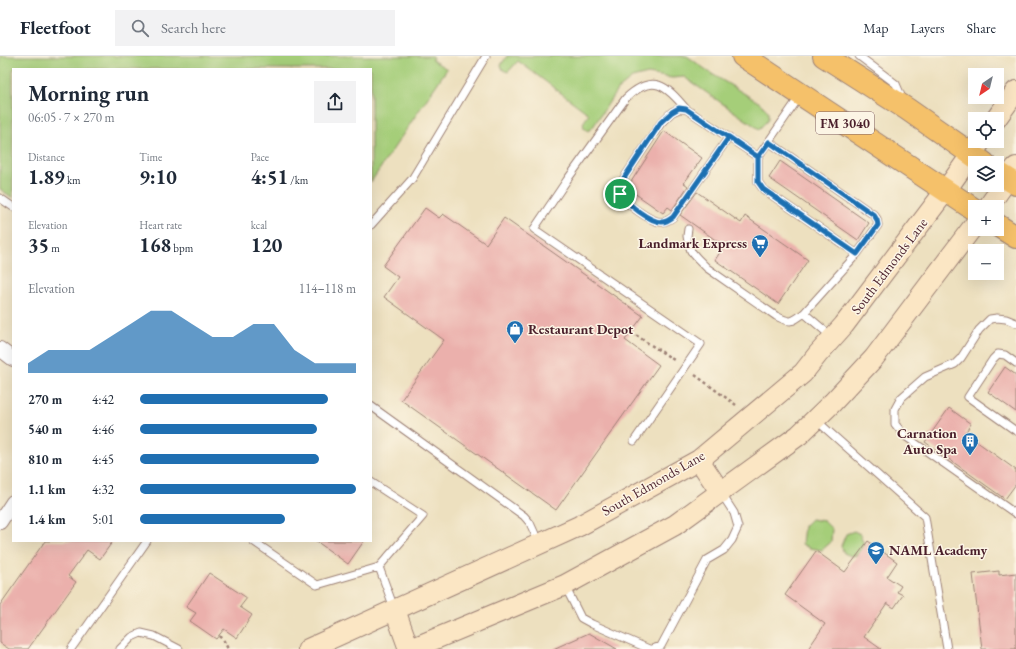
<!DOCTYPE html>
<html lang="en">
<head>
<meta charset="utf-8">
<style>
	:root { --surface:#fff; --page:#f2f2f3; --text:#1f2937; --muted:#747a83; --line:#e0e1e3; --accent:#1f6fb2 }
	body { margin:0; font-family:"EB Garamond",serif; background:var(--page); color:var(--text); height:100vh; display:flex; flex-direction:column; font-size:15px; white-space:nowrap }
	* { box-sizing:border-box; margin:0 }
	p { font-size:13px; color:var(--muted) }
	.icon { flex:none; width:22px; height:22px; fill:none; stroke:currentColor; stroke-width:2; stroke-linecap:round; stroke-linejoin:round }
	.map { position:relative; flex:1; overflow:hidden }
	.panel { position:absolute; left:12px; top:12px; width:360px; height:474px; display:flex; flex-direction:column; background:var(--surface); border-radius:0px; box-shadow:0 4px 16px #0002 }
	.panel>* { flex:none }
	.needle { width:26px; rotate:215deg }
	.controls { position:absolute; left:968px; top:12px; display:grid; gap:8px }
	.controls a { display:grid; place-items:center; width:36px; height:36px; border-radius:0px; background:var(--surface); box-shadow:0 4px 16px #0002; font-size:20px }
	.pin { position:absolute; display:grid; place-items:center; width:34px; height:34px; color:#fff; margin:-17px; border:2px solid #fff; border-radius:50%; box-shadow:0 1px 4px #0007 }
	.round { display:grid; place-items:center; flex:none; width:42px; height:42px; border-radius:0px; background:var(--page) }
	.head { display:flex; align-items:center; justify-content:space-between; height:68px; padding:0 16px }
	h1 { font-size:22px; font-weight:700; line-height:30px }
	.metrics { display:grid; grid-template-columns:repeat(3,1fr); gap:6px; height:68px; padding:4px 16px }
	.metrics div { display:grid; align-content:center }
	.metrics b { font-size:20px; font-weight:700 }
	.metrics small { font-size:11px; font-weight:400 }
	.metrics p { font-size:11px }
	.chart { height:112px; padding:8px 16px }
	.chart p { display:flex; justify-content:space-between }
	.chart svg { width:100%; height:72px; margin-top:4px; fill:var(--accent); opacity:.7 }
	ul { padding:0 16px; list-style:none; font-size:13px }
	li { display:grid; grid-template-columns:64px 48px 1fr; align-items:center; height:30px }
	li i { height:10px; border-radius:5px; background:var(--accent) }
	header { display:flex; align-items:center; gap:24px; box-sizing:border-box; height:56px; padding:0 20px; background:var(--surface); border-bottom:1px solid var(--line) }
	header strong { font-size:19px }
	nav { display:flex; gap:22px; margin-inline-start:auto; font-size:14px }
	.search { width:280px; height:36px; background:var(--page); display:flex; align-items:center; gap:10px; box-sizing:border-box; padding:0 14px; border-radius:0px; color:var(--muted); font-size:15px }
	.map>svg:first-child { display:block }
</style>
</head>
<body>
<header>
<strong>Fleetfoot</strong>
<div class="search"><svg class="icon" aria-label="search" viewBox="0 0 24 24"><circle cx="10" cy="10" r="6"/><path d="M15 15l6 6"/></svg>Search here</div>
<nav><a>Map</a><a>Layers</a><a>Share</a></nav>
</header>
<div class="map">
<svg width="1016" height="593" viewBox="0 0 1016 593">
	<rect width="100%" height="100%" fill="#fcf5e5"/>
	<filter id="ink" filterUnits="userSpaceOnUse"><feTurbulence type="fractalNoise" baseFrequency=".025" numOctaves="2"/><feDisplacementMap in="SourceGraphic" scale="8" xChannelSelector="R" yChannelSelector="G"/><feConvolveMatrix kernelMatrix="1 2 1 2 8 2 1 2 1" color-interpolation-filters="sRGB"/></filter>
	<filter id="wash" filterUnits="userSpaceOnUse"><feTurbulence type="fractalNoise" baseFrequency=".012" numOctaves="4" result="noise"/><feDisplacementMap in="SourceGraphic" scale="16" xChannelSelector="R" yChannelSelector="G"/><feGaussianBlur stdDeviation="0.9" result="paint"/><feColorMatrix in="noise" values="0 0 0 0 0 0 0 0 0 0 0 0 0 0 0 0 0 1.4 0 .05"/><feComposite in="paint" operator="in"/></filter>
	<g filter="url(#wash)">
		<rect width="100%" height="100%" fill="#ede0bf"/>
		<path fill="#a5ce79" stroke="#787652" d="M0 0H433L432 4 447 13 371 126V13H13V142L0 133Z
			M507 0H687L712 18 760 47 768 55V64L759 73 684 21 672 22 648 18 632 22 617 34 593 71 588 75 584 72 583 67 589 58 518 5 508 16 503 14 501 9Z
			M811 463 824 465 832 473 831 486 822 494 809 492 802 488 804 470Z
			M854 475 860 478 864 488 857 499 851 500 844 497 841 490 846 478Z"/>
		<g id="blocks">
			<path fill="#ebb0ac" d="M664 75 702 102 684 127 688 130 672 154 668 151 663 157 627 132Z
				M780 105 869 167 858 184 769 122Z
				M697 136 741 167 745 160 808 204 778 248 715 204 724 190 680 159Z
				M425 152 439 162 443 158 486 188 504 162 643 260 625 284 659 309 556 454 401 344 444 284 384 241 398 221 383 210Z
				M1005 311 1016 319V356L988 336Z
				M949 352 971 368 965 377 1016 414V428L1005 443 925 386Z
				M45 485H113L100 503 87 494 68 520 76 526 28 593H9L0 587V549Z
				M316 485H364L348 508Z
				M868 485 897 506 887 521 901 530 897 536 903 539 894 552 887 547 864 581 881 593H808L825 568 785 539 816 495 845 516Z
				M999 515V519L1016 517V593H982L973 518Z
				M209 517 247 542 240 551 252 559 237 582 224 573 216 583 190 565 196 557 186 551Z
				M589 577 617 593H553Z"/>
		</g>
	</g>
	<g filter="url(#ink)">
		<use href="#blocks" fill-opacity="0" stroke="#9c8075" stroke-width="1"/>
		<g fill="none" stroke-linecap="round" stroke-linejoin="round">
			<g stroke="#9c8075" stroke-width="9">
				<path id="service" d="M859 0 896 28 902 42
					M729 81 673 161C669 164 666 166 661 166 652 166 623 147 620 137 619 132 622 127 624 122L661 67 672 56 679 53H686L758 101 800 40
					M769 86 874 159 877 163 878 169 857 198
					M758 101V126L763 133 857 198 804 257 832 281
					M0 142 13 151
					M371 169 412 123 486 0
					M688 173 687 180 688 186 691 195 697 202 707 212 776 260C790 267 792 267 804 257
					M1016 267 1006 263 997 262 990 263 979 274 961 302 955 308 925 321 901 342 895 353V368L905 380 1016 458
					M1016 307 1005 299 998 298 993 303 968 341 1016 375
					M371 350 524 460 530 467 539 487
					M816 364 925 461 947 593
					M634 385 701 288 534 173 567 124 626 42C653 17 666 29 686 53
					M253 485 317 529 379 511 423 460 371 426
					M379 511 394 552
					M565 530 581 562 592 568 649 593
					M71 593 147 485
					M120 593 132 581 141 577 154 580 179 593
					M652 593 661 590 707 504 724 494 732 484 738 471 734 457 721 437"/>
			</g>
			<g stroke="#9c8075" stroke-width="16">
				<path id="minor" d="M0 293 13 303
					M0 466 13 446"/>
			</g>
			<g stroke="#9c8075" stroke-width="22">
				<path id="secondary" d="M996 63 1016 35
					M988 151 1016 111
					M699 404 721 437
					M395 554 409 593
					M308 593 579 470 699 404 803 317 818 298 844 269 946 134 981 85
					M411 593 565 529 675 469 799 379 833 346 874 302 975 168"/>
			</g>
			<g stroke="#9c8075" stroke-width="24">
				<path id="primary" d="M743 0 975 154
					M824 0 907 53 984 107
					M997 116 1016 128
					M997 169 1016 181"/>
			</g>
			<path stroke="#9c8075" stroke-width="2.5" stroke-dasharray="3 3" stroke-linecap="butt" d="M631 276 674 304
				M695 319 736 349
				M219 580 224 585 228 593"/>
			<use href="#service" stroke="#fff" stroke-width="7"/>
			<use href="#minor" stroke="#fff" stroke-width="14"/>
			<use href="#secondary" stroke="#fbe6c4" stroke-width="20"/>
			<use href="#primary" stroke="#f5c16b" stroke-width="22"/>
		</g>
	</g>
	<g fill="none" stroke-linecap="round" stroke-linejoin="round" filter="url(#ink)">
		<g stroke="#fff" stroke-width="8">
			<path id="route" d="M620 138C628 148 649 166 662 166 666 166 669 164 673 161L729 81 758 101V126L763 133 857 198 878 169 877 164 874 159 769 86 758 101 686 53 679 52 672 56 661 66 624 122 620 131V138"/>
		</g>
		<use href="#route" stroke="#1f6fb2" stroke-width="5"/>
	</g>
	<defs>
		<g id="supermarket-pin" transform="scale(0.9)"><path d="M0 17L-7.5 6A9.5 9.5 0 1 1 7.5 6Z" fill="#1f6fb2" stroke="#fcf5e5"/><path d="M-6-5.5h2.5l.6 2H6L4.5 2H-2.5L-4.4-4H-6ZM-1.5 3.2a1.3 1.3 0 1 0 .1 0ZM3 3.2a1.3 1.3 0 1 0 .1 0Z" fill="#fff"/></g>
		<g id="shop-pin" transform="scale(0.9)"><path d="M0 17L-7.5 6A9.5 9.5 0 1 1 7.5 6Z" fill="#1f6fb2" stroke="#fcf5e5"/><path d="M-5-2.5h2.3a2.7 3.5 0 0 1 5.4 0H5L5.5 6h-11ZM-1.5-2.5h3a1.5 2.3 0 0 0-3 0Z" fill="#fff"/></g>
		<g id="building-pin" transform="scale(0.9)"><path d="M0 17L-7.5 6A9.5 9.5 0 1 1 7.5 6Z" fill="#1f6fb2" stroke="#fcf5e5"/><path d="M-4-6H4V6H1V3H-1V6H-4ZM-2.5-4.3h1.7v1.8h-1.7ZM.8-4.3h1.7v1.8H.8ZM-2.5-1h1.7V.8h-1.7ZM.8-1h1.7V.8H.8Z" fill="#fff"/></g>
		<g id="school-pin" transform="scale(0.9)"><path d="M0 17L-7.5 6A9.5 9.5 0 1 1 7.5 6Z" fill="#1f6fb2" stroke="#fcf5e5"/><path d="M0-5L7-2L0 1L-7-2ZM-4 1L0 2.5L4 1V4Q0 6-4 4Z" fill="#fff"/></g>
	</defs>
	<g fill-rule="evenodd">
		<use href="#supermarket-pin" x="760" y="187"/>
		<use href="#shop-pin" x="515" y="273"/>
		<use href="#building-pin" x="970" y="385"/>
		<use href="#school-pin" x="876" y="494"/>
	</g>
	<g text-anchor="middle" stroke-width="3" stroke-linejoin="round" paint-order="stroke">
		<rect fill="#fcf5e5" stroke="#7f5f63" stroke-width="1" x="816" y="56" width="58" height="22" rx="3"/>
		<g font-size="13" font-weight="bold" fill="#4a1f2b">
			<text x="845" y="72">FM 3040</text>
		</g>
		<g font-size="14" font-weight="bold" fill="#4a1f2b" stroke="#fcf5e5" text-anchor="end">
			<text x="747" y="192">Landmark Express</text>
			<text x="528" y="278" text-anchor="start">Restaurant Depot</text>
			<text x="957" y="382">Carnation<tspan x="957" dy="16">Auto Spa</tspan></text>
			<text x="889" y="499" text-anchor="start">NAML Academy</text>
		</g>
		<g font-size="14" fill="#4a1f2b" stroke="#fcf5e5">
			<text transform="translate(889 210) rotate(-53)" y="5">South Edmonds Lane</text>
			<text transform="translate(653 427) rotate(-30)" y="5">South Edmonds Lane</text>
		</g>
	</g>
</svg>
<div class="controls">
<a><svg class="needle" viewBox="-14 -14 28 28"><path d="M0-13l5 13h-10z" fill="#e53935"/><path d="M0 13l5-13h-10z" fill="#747a83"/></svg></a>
<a><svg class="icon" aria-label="locate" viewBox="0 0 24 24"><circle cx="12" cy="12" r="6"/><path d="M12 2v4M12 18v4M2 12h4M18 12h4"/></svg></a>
<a><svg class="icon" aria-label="layers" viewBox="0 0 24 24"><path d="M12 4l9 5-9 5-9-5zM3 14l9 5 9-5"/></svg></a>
<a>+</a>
<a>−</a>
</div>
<div class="pin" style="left:620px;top:138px;background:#1e9e55"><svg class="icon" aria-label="arrive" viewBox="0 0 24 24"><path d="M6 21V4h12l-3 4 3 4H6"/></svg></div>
<section class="panel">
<div class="head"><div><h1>Morning run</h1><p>06:05 · 7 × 270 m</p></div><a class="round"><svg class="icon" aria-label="share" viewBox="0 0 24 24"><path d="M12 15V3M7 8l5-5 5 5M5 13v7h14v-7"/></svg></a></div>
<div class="metrics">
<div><p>Distance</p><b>1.89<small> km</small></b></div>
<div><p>Time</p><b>9:10</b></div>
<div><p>Pace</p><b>4:51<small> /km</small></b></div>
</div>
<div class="metrics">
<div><p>Elevation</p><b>35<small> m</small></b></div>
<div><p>Heart rate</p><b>168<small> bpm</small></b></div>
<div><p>kcal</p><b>120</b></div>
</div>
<div class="chart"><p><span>Elevation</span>114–118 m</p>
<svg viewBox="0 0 160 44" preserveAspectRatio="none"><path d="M0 44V38L10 30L20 30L30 30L40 22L50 14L60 6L70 6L80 14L90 22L100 22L110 14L120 14L130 30L140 38L150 38L160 38V44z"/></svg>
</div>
<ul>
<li><b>270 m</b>4:42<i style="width:87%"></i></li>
<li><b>540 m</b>4:46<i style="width:82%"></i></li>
<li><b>810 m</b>4:45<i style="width:83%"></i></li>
<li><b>1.1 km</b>4:32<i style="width:100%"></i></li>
<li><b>1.4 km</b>5:01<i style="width:67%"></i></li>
</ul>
</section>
</div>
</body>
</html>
